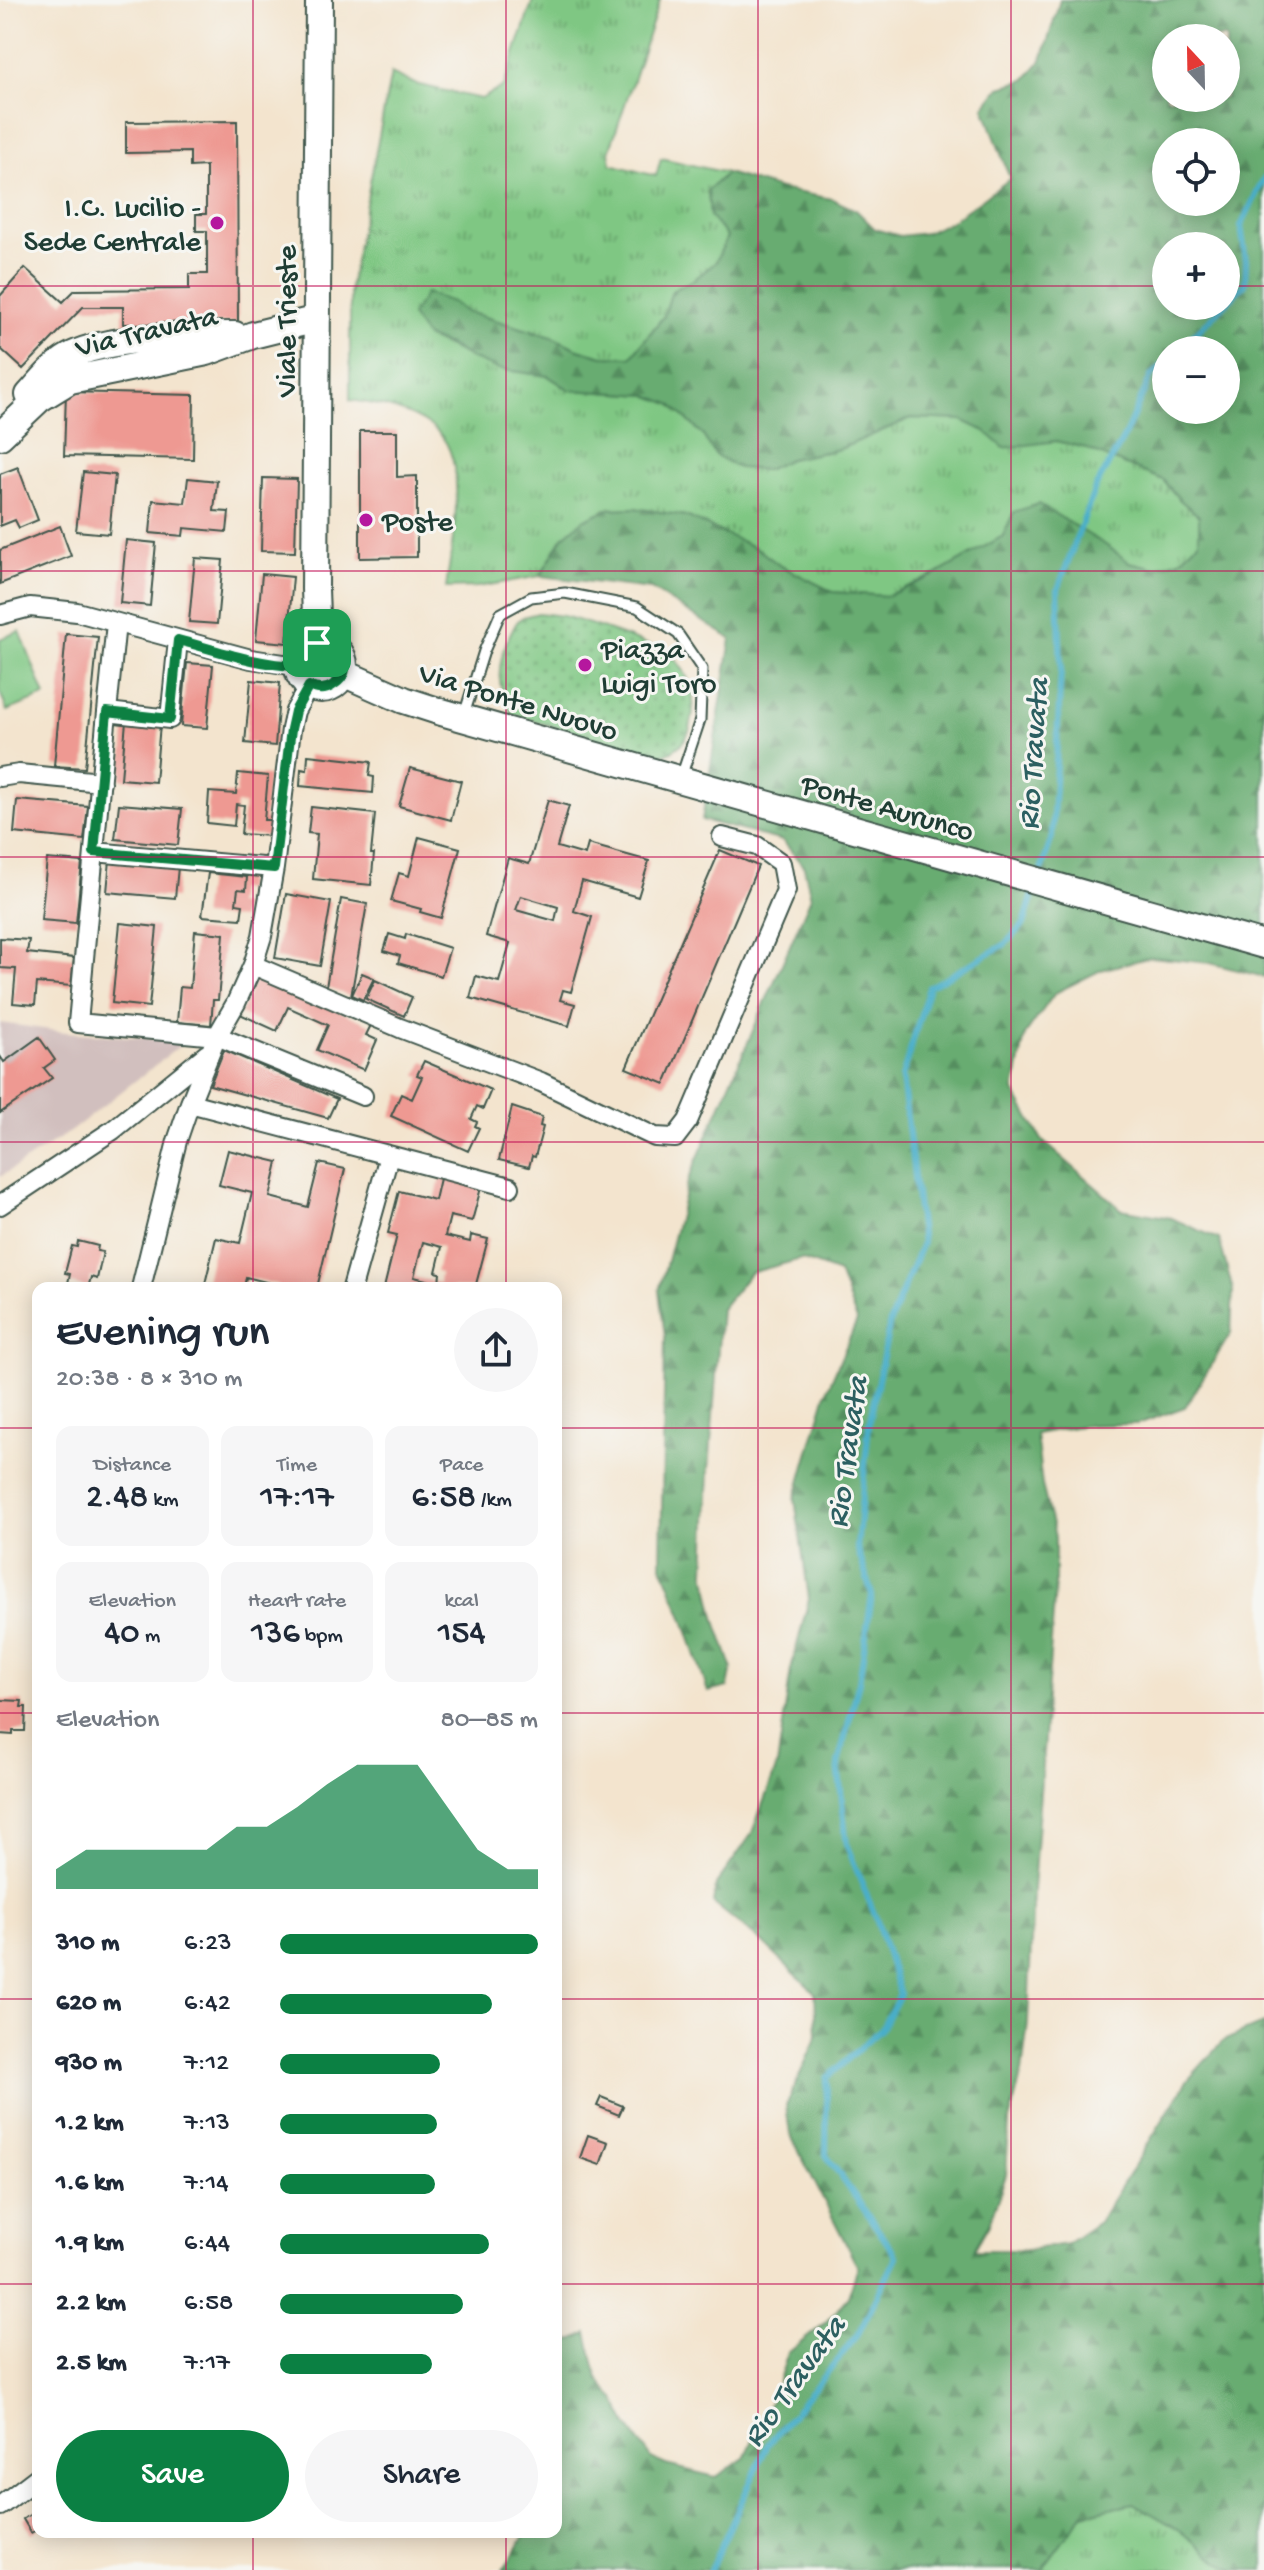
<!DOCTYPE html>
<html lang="en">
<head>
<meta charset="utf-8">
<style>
	:root { --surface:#fff; --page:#f6f6f7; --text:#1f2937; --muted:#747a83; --accent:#0b8043 }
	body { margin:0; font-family:"Gochi Hand",sans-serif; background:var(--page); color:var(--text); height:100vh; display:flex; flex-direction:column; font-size:30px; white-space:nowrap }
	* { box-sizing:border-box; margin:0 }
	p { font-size:26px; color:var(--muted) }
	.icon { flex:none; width:44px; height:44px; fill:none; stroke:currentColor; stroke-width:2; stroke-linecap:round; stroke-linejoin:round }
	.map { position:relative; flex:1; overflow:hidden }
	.details { position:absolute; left:32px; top:1282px; width:530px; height:1256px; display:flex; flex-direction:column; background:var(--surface); border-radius:16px; box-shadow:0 4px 20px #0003 }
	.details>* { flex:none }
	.needle { width:52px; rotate:338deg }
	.controls { position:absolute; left:1152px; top:24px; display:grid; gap:16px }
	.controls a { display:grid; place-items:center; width:88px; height:88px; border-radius:50%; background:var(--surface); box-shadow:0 4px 20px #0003; font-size:40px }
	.pin { position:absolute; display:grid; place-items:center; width:68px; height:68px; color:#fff; margin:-34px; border-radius:16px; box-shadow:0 4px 12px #0006 }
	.round { display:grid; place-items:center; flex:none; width:84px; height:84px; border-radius:42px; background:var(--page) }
	.headline { display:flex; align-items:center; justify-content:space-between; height:136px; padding:0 24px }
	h1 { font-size:44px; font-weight:600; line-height:60px }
	.metrics { display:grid; grid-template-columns:repeat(3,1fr); gap:12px; height:136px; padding:8px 24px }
	.metrics div { display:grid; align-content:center; border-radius:16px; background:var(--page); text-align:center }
	.metrics b { font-size:34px; font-weight:600 }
	.metrics small { font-size:22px; font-weight:400 }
	.metrics p { font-size:22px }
	.chart { height:224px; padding:16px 24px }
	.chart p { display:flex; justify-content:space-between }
	.chart svg { width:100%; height:144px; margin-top:8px; fill:var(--accent); opacity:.7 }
	.cta { display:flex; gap:16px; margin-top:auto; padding:16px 24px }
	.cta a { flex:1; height:92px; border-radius:48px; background:var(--accent); color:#fff; font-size:32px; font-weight:600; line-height:92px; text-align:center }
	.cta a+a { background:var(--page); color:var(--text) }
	ul { padding:0 24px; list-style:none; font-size:26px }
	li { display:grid; grid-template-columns:128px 96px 1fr; align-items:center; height:60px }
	li i { height:20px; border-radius:10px; background:var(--accent) }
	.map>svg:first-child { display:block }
</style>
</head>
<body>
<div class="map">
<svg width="1264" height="2570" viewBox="0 0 1264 2570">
	<defs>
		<pattern id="grass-tufts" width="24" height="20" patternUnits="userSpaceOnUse" patternTransform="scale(2)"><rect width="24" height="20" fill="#7fc783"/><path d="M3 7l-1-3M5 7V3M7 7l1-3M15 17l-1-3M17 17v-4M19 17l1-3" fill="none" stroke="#67a36c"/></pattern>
		<pattern id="forest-firs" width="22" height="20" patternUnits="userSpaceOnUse" patternTransform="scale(2)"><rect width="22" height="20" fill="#67ac71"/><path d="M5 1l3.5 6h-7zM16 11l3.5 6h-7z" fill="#548d5e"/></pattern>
		<pattern id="garden-dots" width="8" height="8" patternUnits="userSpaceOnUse" patternTransform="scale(2)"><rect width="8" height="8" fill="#7fc783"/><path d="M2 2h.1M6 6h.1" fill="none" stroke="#67a36c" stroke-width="1.8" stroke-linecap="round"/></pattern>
	</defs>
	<rect width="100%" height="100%" fill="#f6f6f2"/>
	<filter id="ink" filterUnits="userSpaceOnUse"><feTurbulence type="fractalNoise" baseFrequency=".0125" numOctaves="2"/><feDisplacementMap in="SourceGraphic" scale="16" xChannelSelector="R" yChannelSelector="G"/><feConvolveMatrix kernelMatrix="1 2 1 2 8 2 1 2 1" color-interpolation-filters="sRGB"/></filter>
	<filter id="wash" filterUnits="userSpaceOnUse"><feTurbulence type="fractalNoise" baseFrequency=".006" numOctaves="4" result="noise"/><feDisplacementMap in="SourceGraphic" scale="32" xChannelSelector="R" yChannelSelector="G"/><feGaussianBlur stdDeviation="1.8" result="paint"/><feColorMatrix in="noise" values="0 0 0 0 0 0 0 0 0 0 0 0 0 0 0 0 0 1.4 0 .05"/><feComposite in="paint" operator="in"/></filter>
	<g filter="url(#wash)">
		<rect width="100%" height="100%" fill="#f3e4ce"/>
		<path fill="#d1bfbe" d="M0 1023 65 1032 186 1041 71 1131 0 1177Z"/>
		<path fill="url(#grass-tufts)" stroke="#4f825c" stroke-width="2" d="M533 0H660L609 152 611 164 656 176 661 158 727 173 708 190 710 216 727 237 716 262 695 279 672 291 664 316 631 357 603 356 578 349 552 337 464 311 452 302 426 337 498 369 548 376 570 390 647 395 671 404 702 434 716 456 766 470 789 459 840 449 911 418 962 420 985 431 1005 447 1056 441 1082 447 1163 480 1179 499 1199 516V542L1180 560 1155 568 1129 562 1107 546 1038 504 1014 512 1003 536 935 575 887 596 833 592 779 565 758 549 686 516 634 508 607 509 563 537 540 576 478 587 446 588C451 547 473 455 432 427 408 410 379 404 350 400V287L391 73 415 84 481 99 504 86Z
			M1133 2503 1180 2530 1221 2563 1236 2570H1042L1083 2514Z"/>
		<path fill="url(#forest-firs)" stroke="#437452" stroke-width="2" fill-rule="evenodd" d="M1060 0H1264V977L1210 963 1151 957 1101 970 1055 993 1025 1035 1014 1091 1042 1140 1121 1209 1171 1218 1219 1239 1233 1290 1231 1333 1185 1407 1138 1424 1086 1425 1036 1434 1042 1485 1055 1537V1587L1033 1889 1028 2022 1022 2072 1009 2121 1006 2175 989 2224 974 2250H1027L1067 2244 1099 2222 1187 2081 1223 2041 1264 2023V2570H1236L1221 2563 1180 2530 1133 2503 1083 2514 1042 2570H503L527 2532H556V2397L564 2344 587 2333 598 2379 615 2399 629 2427 652 2459 666 2465 716 2477 745 2458 778 2383 788 2353 825 2323 848 2297 858 2267 790 2134 786 2106 817 2036 815 1993 760 1940 713 1903 716 1885 751 1835 777 1766 791 1669 809 1599 795 1499 826 1393 857 1321 839 1273 801 1259 750 1273 721 1309 709 1470 705 1572 716 1621 732 1667 728 1687 708 1692 684 1620 661 1563 665 1336 659 1291 689 1178 811 897 804 867 783 841 702 820 731 639 651 589 540 576 563 537 583 520 607 509 634 508 686 516 758 549 779 565 833 592 887 596 935 575 1003 536 1014 512 1039 504 1107 546 1129 562 1155 568 1180 560 1199 542V516L1179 499 1163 480 1082 447 1056 441 1004 448 985 431 962 420 911 418 840 449 789 459 766 470 739 468 716 456 702 434 671 404 647 395 570 390 548 376 498 369 473 359 451 346 426 337 411 316 426 293 452 302 464 311 552 337 578 349 603 356 631 357 664 316 672 291 695 279 716 262 727 237 710 216 708 190 727 173 780 189 832 199 856 210 875 229 900 236 926 233 950 222 1010 179 984 107 1000 87 1025 80 1042 60ZM1166 38H1226V98H1166ZM1166 142H1226V202H1166ZM1166 246H1226V306H1166ZM1166 350H1226V410H1166Z"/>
		<path fill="#7fc783" stroke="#4f825c" stroke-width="2" d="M20 631 45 696 7 711 0 692V639Z"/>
		<path fill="url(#garden-dots)" stroke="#4f825c" stroke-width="2" d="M538 613C546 614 555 615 563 616 577 619 665 649 672 656 691 675 697 698 691 724 687 744 672 754 652 757L512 714C497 688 496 669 507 641 510 634 514 624 520 619 524 615 533 615 538 613Z"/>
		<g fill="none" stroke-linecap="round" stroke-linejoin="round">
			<path stroke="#4aaec9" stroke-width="6" d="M1226 304 1245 284 1246 261 1241 226 1264 178
				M1178 350 1224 306
				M1040 874 1052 837 1061 669 1058 589 1095 488 1123 439 1151 376 1166 362
				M710 2570 768 2444 857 2336 897 2257 826 2155 827 2078 881 2029 900 1995 876 1918 847 1846 838 1764 859 1682 872 1595 857 1547 869 1424 890 1322 922 1243 902 1077 929 987 1004 945 1024 924 1035 888"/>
		</g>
		<g id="blocks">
			<path fill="#ee9992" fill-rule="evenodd" d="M237 121 238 323 123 324V307H83L23 369 0 348V296L25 268 63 302 75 290 189 289V274H207V231H196V214H206V166L190 167V152L126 153V122Z
				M66 392 194 395 193 459 64 456Z
				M360 431H397V477L417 476V557L360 558Z
				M18 467 38 520 19 528 15 520 0 526V474Z
				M83 472 115 475 109 534 76 531Z
				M188 478 217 481 214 511 229 512 227 532 184 528 183 536 150 533 153 500 185 503Z
				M263 478 297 479 295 552 261 551Z
				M60 526 71 556 0 584V550Z
				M126 540 156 543 150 606 120 603Z
				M195 558 223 560 217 624 189 622Z
				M262 574 293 577 287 643 256 640Z
				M66 634 98 637 85 768 54 766Z
				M187 663 213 665 207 728 181 726Z
				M251 680 280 683 275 746 245 743Z
				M126 721 160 724 155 782 121 779Z
				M308 755 371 762 369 776 374 777 373 793 300 786 301 769 307 770Z
				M410 768 461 781 451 820 399 806Z
				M238 773 268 776 264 820H272L270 836 241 834 244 805 236 804 234 826 207 823 209 792 236 794Z
				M17 800 88 806 84 840 14 833Z
				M548 800 569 806 557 847 585 855 588 844 649 861 638 897 582 881 574 911 592 917 571 992 563 990 560 1000 575 1004 569 1026 470 998 476 976 499 982 510 943 486 936 508 858 529 864ZM521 896 558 907 555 921 516 910Z
				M119 804 182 809 178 845 115 839Z
				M311 807 375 814 371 854H374L371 885 313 879 317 834 308 833Z
				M419 837 460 848 441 918 420 912 421 909 391 901 399 873 409 876Z
				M720 850 758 866 665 1084 626 1068Z
				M47 859 82 862 76 923 41 920Z
				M110 860 178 867 175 898 107 892Z
				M208 873 247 877 246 890 238 889 236 904 243 905 241 919 202 916Z
				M286 894 331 902 320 966 275 958Z
				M341 899 367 904 351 997 326 987Z
				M120 923 157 927 149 1007 112 1003Z
				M195 931 224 934 218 1000H213L211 1025 177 1022 180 987 190 988Z
				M389 934 405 939 406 934 450 948 441 976 398 963 400 956 384 951Z
				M0 938 29 940 27 953 74 958 71 986 37 983 35 1005 13 1003 16 969 0 968Z
				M362 973 374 978 363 1000 352 995Z
				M258 975 371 1025 366 1035 377 1040 364 1070 317 1050 328 1025 288 1007 277 1031 240 1014Z
				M375 980 412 997 404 1016 366 999Z
				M39 1037 55 1060 44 1068 52 1078 0 1113V1056L4 1062Z
				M224 1050 337 1099 328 1118 210 1085Z
				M424 1061 491 1090 483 1109 477 1106 471 1119 477 1122 475 1126 479 1128 468 1151 391 1116 401 1094 412 1099 422 1077 417 1075Z
				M512 1107 542 1117 540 1126 543 1127 535 1157 532 1156 529 1167 499 1160Z
				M228 1150 278 1162 270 1197 308 1207 319 1163 345 1169 317 1288H277L278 1285 246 1277 244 1288H204L216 1238 240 1243 252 1193 219 1185Z
				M441 1174 482 1184 472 1221 450 1216 445 1236 470 1242 471 1235 488 1239 475 1288H384L397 1235 388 1233 399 1191 435 1200ZM423 1242 442 1247 436 1272 440 1273 439 1283 414 1277Z
				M78 1241 98 1246 97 1251 103 1252 97 1279 91 1277 88 1288 68 1283 70 1274 65 1273 72 1246 77 1247Z
				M0 1700 22 1701 21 1707H26L25 1731H13V1735L0 1734Z
				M601 2097 623 2106 619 2115 597 2106Z
				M588 2135 608 2142 600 2165 580 2158Z
				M38 2510V2529L31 2533 23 2519Z"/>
		</g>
	</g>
	<g filter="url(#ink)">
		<use href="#blocks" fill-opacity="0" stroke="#3f564b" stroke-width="2"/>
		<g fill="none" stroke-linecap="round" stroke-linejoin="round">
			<g stroke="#3f564b" stroke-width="13">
				<path id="lane" d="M464 715 484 651 500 614 531 597 565 593 637 607 678 634 702 669 700 720 681 777"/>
			</g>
			<g stroke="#3f564b" stroke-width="22">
				<path id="street" d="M0 615 30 607 77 612 251 659 297 666
					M116 623 107 712 170 719 178 640
					M107 712 78 1023 217 1036 363 1096
					M0 777 19 774 101 782
					M94 852 274 868
					M253 965 400 1028 541 1082 655 1137 675 1138 688 1121 786 890 781 863 757 846 722 837
					M190 1103 510 1187
					M0 1205 113 1130 207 1054
					M141 1288 177 1141 190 1103 217 1036 236 1003 253 965 262 936 274 868 291 729 295 711 309 686
					M352 1288 389 1156
					M0 2506 38 2477"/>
			</g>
			<g stroke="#3f564b" stroke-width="30">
				<path id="secondary" d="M29 395C41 382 53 366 69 357 104 337 194 335 235 335
					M0 436 39 399 70 380 207 352 253 335 317 319
					M298 666a23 23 0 1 1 46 0a23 23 0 1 1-46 0Z
					M317 643 315 589 319 0
					M343 673 404 700 438 711 1264 945"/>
			</g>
			<use href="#lane" stroke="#fff" stroke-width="9"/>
			<use href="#street" stroke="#fff" stroke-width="18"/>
			<use href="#secondary" stroke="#fff" stroke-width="26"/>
		</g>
	</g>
	<g fill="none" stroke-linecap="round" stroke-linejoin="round" filter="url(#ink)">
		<g stroke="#fff" stroke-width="16">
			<path id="route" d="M178 640C217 650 257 665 297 666 305 614 372 661 333 685 325 691 317 690 309 686L295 711 291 729 274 868 94 852 107 712 170 719Z"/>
		</g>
		<use href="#route" stroke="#0b8043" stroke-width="10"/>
	</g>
	<path fill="none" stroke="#c2185b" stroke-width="2" stroke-opacity="0.55" d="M253 0V1288M506 0V1288M758 0V2570M1011 0V2570M0 286H1166M1226 286H1264M0 571H1264M0 857H1264M0 1142H1264M0 1428H38M556 1428H1264M0 1713H38M556 1713H1264M0 1999H38M556 1999H1264M0 2284H38M556 2284H1264M253 2532V2570M506 2532V2570"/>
	<g fill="#b5179e" stroke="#f6f6f2" stroke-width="3">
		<circle cx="217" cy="223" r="8"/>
		<circle cx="366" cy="520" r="8"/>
		<circle cx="585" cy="665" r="8"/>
	</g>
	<g text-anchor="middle" stroke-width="6" stroke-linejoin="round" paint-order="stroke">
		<g font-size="30" fill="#1f3d34" stroke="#f6f6f2" text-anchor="start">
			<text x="201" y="216" text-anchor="end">I.C. Lucilio -<tspan x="201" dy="34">Sede Centrale</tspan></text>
			<text x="382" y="530">Poste</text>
			<text x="601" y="658">Piazza<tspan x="601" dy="34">Luigi Toro</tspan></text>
		</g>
		<g font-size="30" fill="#1f3d34" stroke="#f6f6f2">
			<text transform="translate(285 321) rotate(-90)" y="10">Viale Trieste</text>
			<text transform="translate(146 330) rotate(-13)" y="10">Via Travata</text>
			<text transform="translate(519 700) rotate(17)" y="10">Via Ponte Nuovo</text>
			<text transform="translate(888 806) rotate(16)" y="10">Ponte Aurunco</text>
		</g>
		<g font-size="32" font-style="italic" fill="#2c5f61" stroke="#f6f6f2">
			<text transform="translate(1031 754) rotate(-86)" y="11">Rio Travata</text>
			<text transform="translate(845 1452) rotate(-82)" y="11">Rio Travata</text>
			<text transform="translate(792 2380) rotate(-54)" y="11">Rio Travata</text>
		</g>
	</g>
</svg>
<div class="controls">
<a><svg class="needle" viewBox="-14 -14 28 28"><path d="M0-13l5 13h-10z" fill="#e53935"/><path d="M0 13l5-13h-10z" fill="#747a83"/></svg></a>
<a><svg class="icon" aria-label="locate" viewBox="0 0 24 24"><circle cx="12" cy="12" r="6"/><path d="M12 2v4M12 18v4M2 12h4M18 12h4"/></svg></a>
<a>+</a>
<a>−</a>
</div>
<div class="pin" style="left:317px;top:643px;background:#1e9e55"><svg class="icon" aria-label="arrive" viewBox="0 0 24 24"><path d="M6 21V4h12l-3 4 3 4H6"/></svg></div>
<section class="details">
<div class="headline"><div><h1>Evening run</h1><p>20:38 · 8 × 310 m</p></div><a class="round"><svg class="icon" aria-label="share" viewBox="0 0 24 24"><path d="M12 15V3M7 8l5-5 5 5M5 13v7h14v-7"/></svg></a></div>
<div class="metrics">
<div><p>Distance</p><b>2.48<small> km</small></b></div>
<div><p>Time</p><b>17:17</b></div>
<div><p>Pace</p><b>6:58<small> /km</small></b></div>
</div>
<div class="metrics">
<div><p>Elevation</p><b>40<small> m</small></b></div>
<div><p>Heart rate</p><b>136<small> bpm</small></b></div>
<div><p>kcal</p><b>154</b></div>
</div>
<div class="chart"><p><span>Elevation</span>80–85 m</p>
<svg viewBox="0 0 160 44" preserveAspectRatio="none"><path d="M0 44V38L10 32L20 32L30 32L40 32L50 32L60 25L70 25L80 19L90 12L100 6L110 6L120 6L130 19L140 32L150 38L160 38V44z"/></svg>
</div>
<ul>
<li><b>310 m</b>6:23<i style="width:100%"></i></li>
<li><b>620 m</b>6:42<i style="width:82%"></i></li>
<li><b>930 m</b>7:12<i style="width:62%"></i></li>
<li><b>1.2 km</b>7:13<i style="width:61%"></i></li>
<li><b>1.6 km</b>7:14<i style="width:60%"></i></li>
<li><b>1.9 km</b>6:44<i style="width:81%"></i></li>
<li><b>2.2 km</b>6:58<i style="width:71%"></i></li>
<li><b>2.5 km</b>7:17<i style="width:59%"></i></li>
</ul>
<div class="cta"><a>Save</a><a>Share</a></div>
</section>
</div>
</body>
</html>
